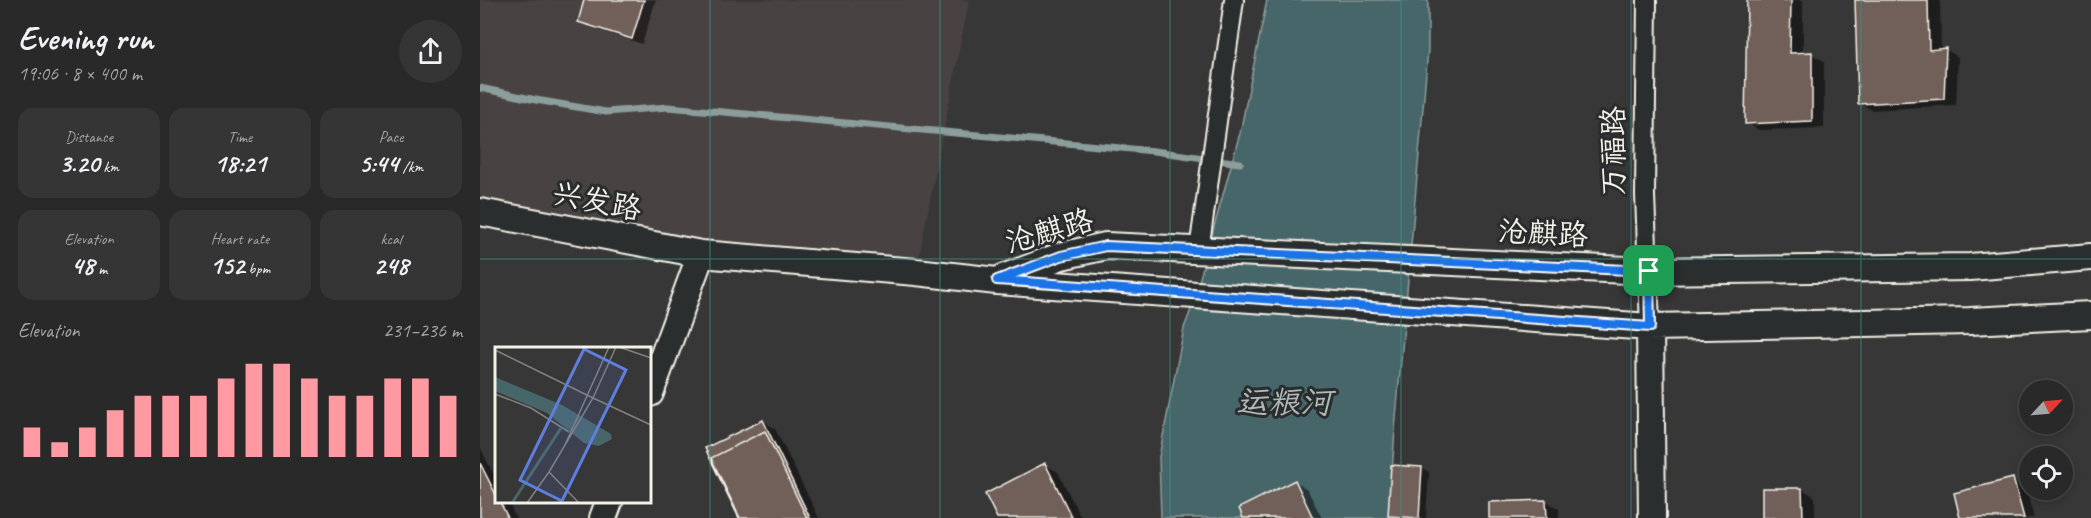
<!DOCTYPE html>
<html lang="en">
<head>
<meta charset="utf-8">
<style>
	:root { --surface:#2a2929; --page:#363535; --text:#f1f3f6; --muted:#a5a6a8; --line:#464546; --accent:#ff9aa2 }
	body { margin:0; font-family:Caveat,"LXGW WenKai TC",sans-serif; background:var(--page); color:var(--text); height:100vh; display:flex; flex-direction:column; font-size:22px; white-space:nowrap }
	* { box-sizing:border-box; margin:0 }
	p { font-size:20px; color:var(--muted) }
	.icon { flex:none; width:33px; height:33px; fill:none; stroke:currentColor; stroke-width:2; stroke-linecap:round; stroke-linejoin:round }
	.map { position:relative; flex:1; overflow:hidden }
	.details { display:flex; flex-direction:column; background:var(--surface); width:480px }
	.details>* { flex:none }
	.needle { width:39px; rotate:64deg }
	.controls { position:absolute; left:1539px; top:380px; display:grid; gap:12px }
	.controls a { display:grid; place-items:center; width:54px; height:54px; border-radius:50%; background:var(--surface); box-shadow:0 3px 9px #0003,0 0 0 2px var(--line); font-size:30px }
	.pin { position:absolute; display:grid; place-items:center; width:51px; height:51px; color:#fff; margin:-26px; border-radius:12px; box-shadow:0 3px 9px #0006 }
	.round { display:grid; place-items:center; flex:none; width:63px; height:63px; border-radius:32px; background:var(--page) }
	.head { display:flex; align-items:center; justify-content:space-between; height:102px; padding:0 18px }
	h1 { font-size:33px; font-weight:600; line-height:45px }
	.figures { display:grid; grid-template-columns:repeat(3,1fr); gap:9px; height:102px; padding:6px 18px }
	.figures div { display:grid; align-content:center; border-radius:15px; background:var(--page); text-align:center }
	.figures b { font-size:26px; font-weight:600 }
	.figures small { font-size:16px; font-weight:400 }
	.figures p { font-size:16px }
	.chart { height:168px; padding:12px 18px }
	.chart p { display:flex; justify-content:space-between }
	.chart svg { width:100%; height:108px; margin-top:6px; stroke:var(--accent); stroke-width:6 }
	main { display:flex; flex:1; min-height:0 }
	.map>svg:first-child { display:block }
</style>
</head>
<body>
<main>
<section class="details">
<div class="head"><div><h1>Evening run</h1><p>19:06 · 8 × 400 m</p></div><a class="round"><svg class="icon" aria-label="share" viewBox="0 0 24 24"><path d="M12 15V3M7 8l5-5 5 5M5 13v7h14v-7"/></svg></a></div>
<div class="figures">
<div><p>Distance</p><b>3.20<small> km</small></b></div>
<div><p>Time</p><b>18:21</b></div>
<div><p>Pace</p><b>5:44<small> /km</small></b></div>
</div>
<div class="figures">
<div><p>Elevation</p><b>48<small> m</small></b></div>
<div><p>Heart rate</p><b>152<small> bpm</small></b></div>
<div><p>kcal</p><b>248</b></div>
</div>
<div class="chart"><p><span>Elevation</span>231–236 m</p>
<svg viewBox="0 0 160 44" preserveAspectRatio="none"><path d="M5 44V32M15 44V38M25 44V32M35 44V25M45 44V19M55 44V19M65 44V19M75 44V12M85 44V6M95 44V6M105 44V12M115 44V19M125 44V19M135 44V12M145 44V12M155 44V19"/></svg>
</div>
</section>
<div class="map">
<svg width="1611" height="518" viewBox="0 0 1611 518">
	<rect width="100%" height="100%" fill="#383737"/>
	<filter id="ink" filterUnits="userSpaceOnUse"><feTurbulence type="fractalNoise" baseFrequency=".0167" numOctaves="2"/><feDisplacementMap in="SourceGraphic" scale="12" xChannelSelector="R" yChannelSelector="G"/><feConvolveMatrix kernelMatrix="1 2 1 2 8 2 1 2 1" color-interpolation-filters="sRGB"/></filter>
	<g filter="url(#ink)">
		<path fill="#494342" d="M0 0H489L436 272 0 212Z"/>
		<path fill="#476669" stroke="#8c9e9c" stroke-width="1.5" d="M787 0H948V50L915 429 909 518H681L679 457 704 328 712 307 760 133Z"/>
		<path fill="#0007" d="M106 0H176L162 44 109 27 99 21Z
			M1269 0H1323V54H1331L1344 61V128L1279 130 1267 123Z
			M1377 0H1460L1461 50 1465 49 1478 57 1476 105 1392 110 1379 103Z
			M283 421 295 429 339 518H260Z
			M0 447 16 479V502H28L36 518H0Z
			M565 465 578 472 601 518H518Z
			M942 468 949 472 946 518H914L910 516Z
			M1533 480 1546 487 1554 518H1482Z
			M815 481 827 489 842 518H765Z
			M1283 489H1322L1335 497V518H1283Z
			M1066 501 1079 509V518H1011Z"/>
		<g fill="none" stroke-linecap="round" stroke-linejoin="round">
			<path stroke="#8c9e9c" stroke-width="7" d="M0 88 56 100 126 112 188 107 674 151 760 163"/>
		</g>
		<path fill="#71605a" stroke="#f4f1e8" stroke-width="1.5" d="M104 0H164L152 39 98 22Z
			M1267 0H1311L1310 53 1332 52V121L1265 124Z
			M1375 0H1448L1449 50 1466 48 1464 99 1378 104Z
			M283 420 330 518H259L225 448Z
			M285 431 327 518H260L231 458Z
			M0 463 16 495V502H20L28 518H0Z
			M565 463 592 518H517L505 494Z
			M911 465 942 467 939 518 908 516Z
			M1533 478 1544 518H1480L1474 493Z
			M815 480 833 518H763L759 508Z
			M1282 488H1322L1323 518H1282Z
			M1066 500 1067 518H1009V502Z"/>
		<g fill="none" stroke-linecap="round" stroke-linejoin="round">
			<g stroke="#f4f1e8" stroke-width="22">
				<path id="street" d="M1167 0 1165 195 1170 327
					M719 250 754 0"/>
			</g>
			<g stroke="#f4f1e8" stroke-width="30">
				<path id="secondary" d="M0 212 221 254 436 272 517 281 1170 327 1490 321 1611 315
					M523 278 581 256 626 246 1169 271 1490 267 1611 257
					M1170 327 1172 518
					M170 393 221 254
					M123 518 129 502"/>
			</g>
			<use href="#street" stroke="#2a2d2e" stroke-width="18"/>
			<use href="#secondary" stroke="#2a2d2e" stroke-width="26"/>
		</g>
	</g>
	<g fill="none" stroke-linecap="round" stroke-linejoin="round" filter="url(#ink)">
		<g stroke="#fff" stroke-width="12">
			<path id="route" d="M626 246 1169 271 1170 327 517 280 581 256Z"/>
		</g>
		<use href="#route" stroke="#1a73e8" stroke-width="8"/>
	</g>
	<path fill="none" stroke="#3d8f86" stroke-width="1.5" stroke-opacity="0.55" d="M230 0V518M460 0V518M690 0V518M921 0V518M1151 0V518M1381 0V518M0 259H1611"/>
	<g text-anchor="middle" stroke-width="6" stroke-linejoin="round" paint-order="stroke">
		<g font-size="30" fill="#f4f1e8" stroke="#2a2d2e">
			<text transform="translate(1133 151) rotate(-90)" y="10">万福路</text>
			<text transform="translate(117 201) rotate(11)" y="10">兴发路</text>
			<text transform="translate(569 231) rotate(-16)" y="10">沧麒路</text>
			<text transform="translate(1063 233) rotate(3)" y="10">沧麒路</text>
		</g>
		<g font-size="32" font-style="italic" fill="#afb9b5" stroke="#2a2d2e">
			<text x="804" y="413">运粮河</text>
		</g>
	</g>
	<g transform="translate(15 347)">
		<rect width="156" height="156" fill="#383737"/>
		<path d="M0 30 67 58 116 87 117 92 104 99 89 96 52 66 0 44Z" fill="#476669"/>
		<path fill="none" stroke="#476669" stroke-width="3" d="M17 156 66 81"/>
		<path fill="none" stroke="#83817e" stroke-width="1.5" d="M124 0 156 11M0 3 98 51M0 47 36 61 74 85M98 51 156 78M69 100 114 0M54 125 98 51 121 0M32 156 54 125 84 156"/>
		<path fill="#5e7fdd" fill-opacity="0.15" stroke="#5e7fdd" stroke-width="3" d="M89 2 131 23 67 154 25 133Z"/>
		<rect width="156" height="156" fill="none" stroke="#f4f1e8" stroke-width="3"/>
	</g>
</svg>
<div class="controls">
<a><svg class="needle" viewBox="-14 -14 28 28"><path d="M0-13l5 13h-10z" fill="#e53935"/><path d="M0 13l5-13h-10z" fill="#a5a6a8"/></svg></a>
<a><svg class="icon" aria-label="locate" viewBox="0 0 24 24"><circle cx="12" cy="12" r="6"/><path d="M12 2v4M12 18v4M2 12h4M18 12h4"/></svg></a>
</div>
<div class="pin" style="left:1169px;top:271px;background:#1e9e55"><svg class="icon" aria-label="arrive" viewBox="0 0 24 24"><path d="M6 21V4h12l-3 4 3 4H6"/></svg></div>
</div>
</main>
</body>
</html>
